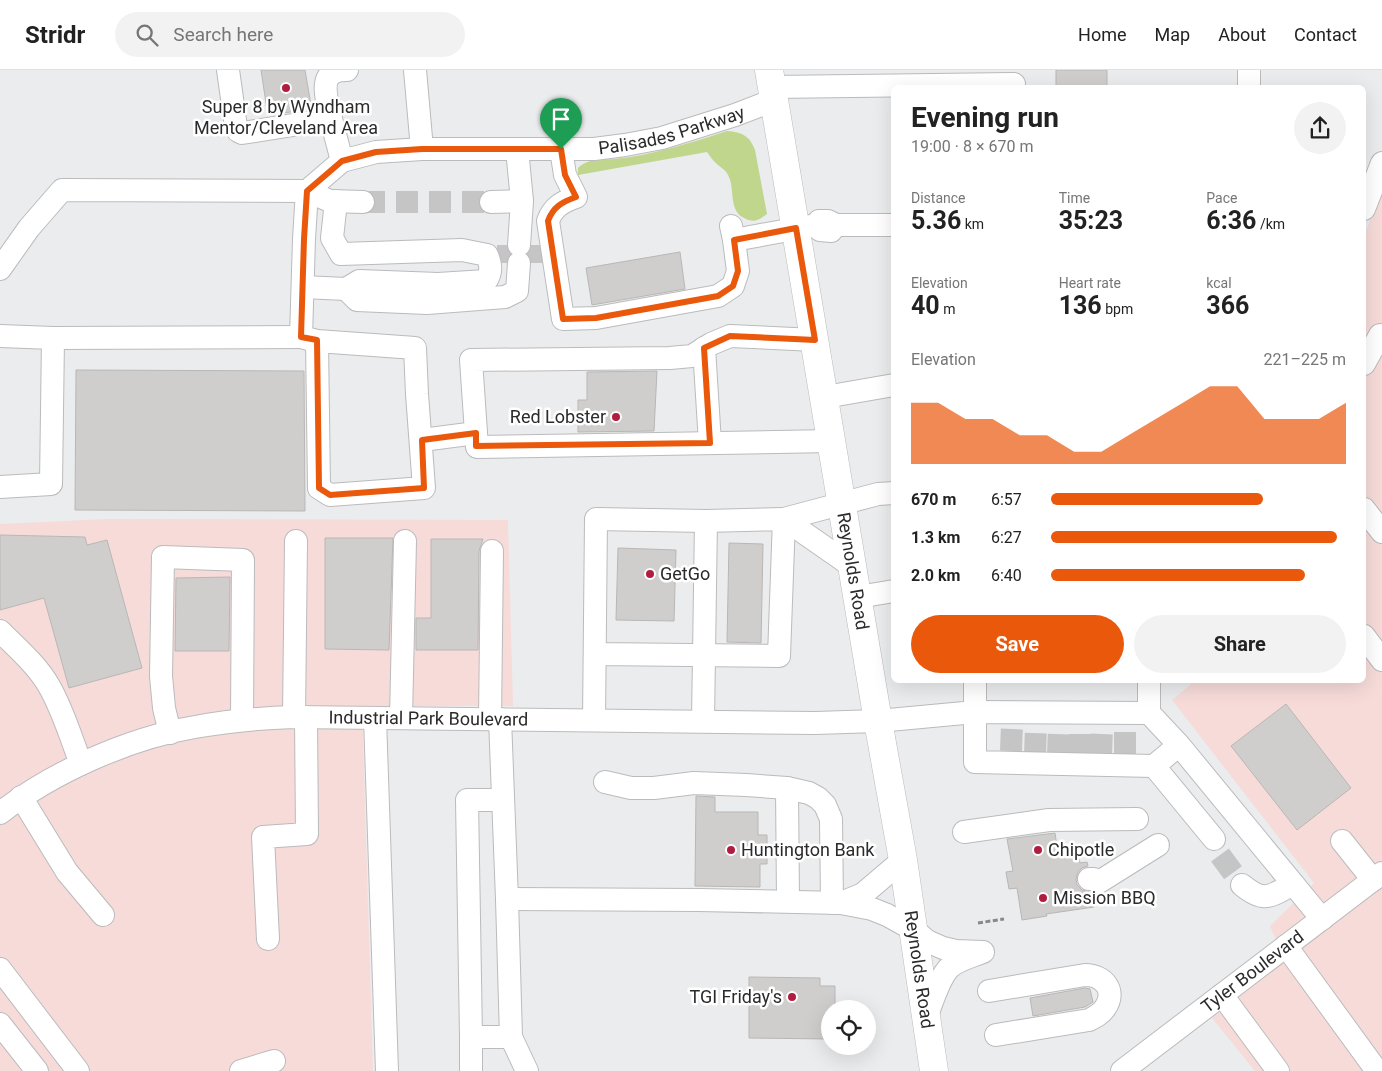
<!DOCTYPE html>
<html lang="en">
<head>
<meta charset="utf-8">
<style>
	:root { --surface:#fff; --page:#f2f2f2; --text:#222; --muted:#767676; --line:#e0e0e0; --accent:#ea580c }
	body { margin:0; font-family:Roboto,sans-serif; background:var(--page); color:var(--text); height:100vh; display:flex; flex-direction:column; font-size:19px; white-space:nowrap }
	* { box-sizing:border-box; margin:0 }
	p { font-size:16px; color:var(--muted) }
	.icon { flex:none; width:28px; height:28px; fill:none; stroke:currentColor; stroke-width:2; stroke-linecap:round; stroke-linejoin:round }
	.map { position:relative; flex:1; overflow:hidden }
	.sheet { position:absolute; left:891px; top:15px; width:475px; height:598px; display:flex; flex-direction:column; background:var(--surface); border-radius:8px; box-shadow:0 5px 20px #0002 }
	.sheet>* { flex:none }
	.controls { position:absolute; left:821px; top:930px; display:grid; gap:10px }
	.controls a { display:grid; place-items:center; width:55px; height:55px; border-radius:50%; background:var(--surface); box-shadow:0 5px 20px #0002; font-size:25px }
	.pin { position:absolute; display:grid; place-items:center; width:42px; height:42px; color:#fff; margin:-51px -21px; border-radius:50% 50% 50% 0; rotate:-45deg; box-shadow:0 0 5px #0007 }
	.pin .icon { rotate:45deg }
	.round { display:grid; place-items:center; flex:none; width:52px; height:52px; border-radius:26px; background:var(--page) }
	.headline { display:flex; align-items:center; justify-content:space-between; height:85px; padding:0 20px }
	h1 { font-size:28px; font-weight:700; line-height:38px }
	.stats { display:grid; grid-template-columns:repeat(3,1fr); gap:8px; height:85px; padding:5px 20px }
	.stats div { display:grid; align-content:center }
	.stats b { font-size:25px; font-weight:700 }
	.stats small { font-size:14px; font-weight:400 }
	.stats p { font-size:14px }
	.chart { height:140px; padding:10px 20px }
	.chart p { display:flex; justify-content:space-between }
	.chart svg { width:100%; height:90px; margin-top:5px; fill:var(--accent); opacity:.7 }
	.cta { display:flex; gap:10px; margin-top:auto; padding:10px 20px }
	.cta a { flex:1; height:58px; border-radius:30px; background:var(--accent); color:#fff; font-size:20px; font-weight:700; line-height:58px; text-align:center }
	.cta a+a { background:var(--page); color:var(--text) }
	ul { padding:0 20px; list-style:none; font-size:16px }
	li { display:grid; grid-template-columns:80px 60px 1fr; align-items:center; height:38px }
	li i { height:12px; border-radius:6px; background:var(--accent) }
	header { display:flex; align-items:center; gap:30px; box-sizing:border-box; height:70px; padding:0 25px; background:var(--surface); border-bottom:1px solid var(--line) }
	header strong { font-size:24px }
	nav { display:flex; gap:28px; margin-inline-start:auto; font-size:18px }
	.search { width:350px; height:45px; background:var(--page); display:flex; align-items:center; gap:12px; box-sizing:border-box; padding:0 18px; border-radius:28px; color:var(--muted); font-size:19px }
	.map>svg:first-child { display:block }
</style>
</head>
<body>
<header>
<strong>Stridr</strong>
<div class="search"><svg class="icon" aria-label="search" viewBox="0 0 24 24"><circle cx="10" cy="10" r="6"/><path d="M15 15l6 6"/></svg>Search here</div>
<nav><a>Home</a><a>Map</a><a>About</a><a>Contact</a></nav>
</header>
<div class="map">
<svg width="1382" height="1001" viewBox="0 0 1382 1001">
	<rect width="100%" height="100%" fill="#ebeced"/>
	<path fill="#f6dbd9" d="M1382 120V1001H1255L1212 948 1285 891 1270 856 1314 813 1172 630 1190 615 1191 610H1364V165L1365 164Z
		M108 449 508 450 513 636H362L373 1001H0V454Z"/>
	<path fill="#c1d68d" d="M727 61C742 62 750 66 755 80L767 144C760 149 755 153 746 149 727 141 736 119 728 105 725 99 721 98 717 94 713 91 710 86 707 82L578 105V98C589 88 599 90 614 89 653 85 690 73 727 61Z"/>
	<path fill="#cfcecd" stroke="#b9b7b6" d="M261 0H305L311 35 302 37 303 40 271 45 270 40H267Z
		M1056 0H1107V18H1056Z
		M680 182 685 219 592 235 586 198Z
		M76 300 304 301 305 441 75 440Z
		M657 301 654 361 578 362V330H587V302Z
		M0 465 85 467 87 475 107 470 142 598 69 618 44 528 0 540Z
		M325 468H393L389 580 325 579Z
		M431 469H483L479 481 478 580H416V548H431Z
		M729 473 763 474 761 573 727 572Z
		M618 478 676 480 674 551 616 550Z
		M230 507 229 581H175L176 508Z
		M1286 634 1351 718 1297 760 1231 676Z
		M696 726 715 727V742H758V765H767V794H760V817L695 816Z
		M1055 763 1058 783 1078 780 1080 793 1087 792 1088 796 1082 798 1078 802 1076 809 1077 815 1082 820 1092 823 1094 837 1046 844 1047 846 1022 850 1017 818 1009 819 1006 802 1013 801 1007 769Z
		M749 907 820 908V916H835V939H830V969L749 968Z
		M1085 918 1090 919 1093 932 1085 937 1033 946 1030 928Z"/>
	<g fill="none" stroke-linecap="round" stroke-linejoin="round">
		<path stroke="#c5c5c6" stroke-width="22" stroke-dasharray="22 11" stroke-linecap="butt" d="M363 132H491
			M508 175V193
			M534 193V175
			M1011 681 1012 655
			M1125 684V658
			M1035 685 1036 655
			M1058 686 1059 656
			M1080 686V656
			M1101 686 1102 658
			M1220 785 1242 815"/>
		<g stroke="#bbbbbd" stroke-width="24">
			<g id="minor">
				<path d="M228 0 236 57 238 61 242 63 331 49 342 91"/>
				<path d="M415 0 422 79"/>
				<path d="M1249 0V18"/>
				<path d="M772 17 1014 14"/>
				<path d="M331 49C329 37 318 8 335 2 338 0 343 0 347 0"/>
				<path d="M517 79 522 131 519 175"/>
				<path d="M561 79 565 105 576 127C562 132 553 137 548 151L563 249 596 248 718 226 733 216 738 201 734 170"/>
				<path d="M307 121 304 169 301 267 317 271 415 278 417 324 424 418 330 425 319 418 317 271"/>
				<path id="s1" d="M307 121 342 91 376 82 422 79H594L625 75 662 68 735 45 774 30"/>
				<path d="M491 132 522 131"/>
				<path d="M1364 139 1382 93"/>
				<path d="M836 155H894"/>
				<path d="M731 156 734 170 816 155 819 151H828L836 155 831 161 820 160 816 155"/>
				<path d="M0 199 29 158 62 120 307 121 330 131 363 132"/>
				<path d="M303 217 346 219 359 211 438 214 486 211C492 202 491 195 487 185L462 180 341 184 332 168 336 131"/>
				<path d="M346 219 357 230 427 233 505 227 517 221 519 193"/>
				<path d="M0 266 53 268"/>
				<path d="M815 270 730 266 711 274 692 286 670 288 471 290 477 377 832 371"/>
				<path d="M704 278 710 373"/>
				<path d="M1364 294 1380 265"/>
				<path d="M825 327 894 315"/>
				<path d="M422 370 476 363"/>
				<path d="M0 417 51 414 53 268 301 267"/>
				<path d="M1364 439 1382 462"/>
				<path d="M853 497 784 449 878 424 894 423"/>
				<path d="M858 527 894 521"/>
				<path d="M0 561C17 578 37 595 49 616 63 640 71 668 81 694"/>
				<path d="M1364 566 1382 590"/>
				<path d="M1149 643V610"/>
				<path d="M294 647 296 471"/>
				<path d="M375 648 387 1001"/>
				<path d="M401 648 405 471"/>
				<path d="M490 649 492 481"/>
				<path d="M500 649 507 829 511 967 527 1001"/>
				<path d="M594 650 596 449 706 451 784 449 779 586 595 584"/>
				<path d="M703 651 706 451"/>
				<path d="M170 663 164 638 161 606 163 487 243 490 242 649"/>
				<path d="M1179 675 1149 643 975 642V692L1154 696 1179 675 1322 849"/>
				<path d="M1154 696 1214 769"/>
				<path d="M605 712 631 718H654L694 713 746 715 787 718 809 723 818 728 825 735 831 749 832 833"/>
				<path d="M787 718 788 831"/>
				<path d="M21 727 67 802 103 845"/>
				<path d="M503 730H467L471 967H511"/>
				<path id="s2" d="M0 743C53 702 129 668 195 657 228 651 261 648 294 647L815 653 878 651 975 642V610"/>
				<path d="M964 762 1049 750 1137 749"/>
				<path d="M1342 771 1373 810"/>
				<path d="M1089 809H1094L1099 812 1158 775"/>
				<path d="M1242 815C1264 833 1269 827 1293 814"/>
				<path d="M507 829 699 830 841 833 872 839 887 845 914 860 927 871 943 878 956 881 983 882"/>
				<path d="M841 833 863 824 903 790"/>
				<path d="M268 869 263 767 307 764 306 647"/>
				<path d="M1286 876 1377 1001"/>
				<path d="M0 899 78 1001"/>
				<path d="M989 921 1085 905C1104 905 1117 921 1105 938 1101 944 1095 947 1089 950L996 965"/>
				<path d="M1222 925 1278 1001"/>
				<path d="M926 948C932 933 939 907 950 897 958 890 970 887 980 883"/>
				<path d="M0 954 37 1001"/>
				<path d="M471 967V1001"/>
				<path d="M241 1001 274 991"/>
				<path id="s3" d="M1122 1001 1382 803"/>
			</g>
		</g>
		<g stroke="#bbbbbd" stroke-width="29">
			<g id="major">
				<path id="s4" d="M769 0 878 651 903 790 934 1001"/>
			</g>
		</g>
		<path stroke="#88898a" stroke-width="3" stroke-dasharray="5 2.5" stroke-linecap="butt" d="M978 853 1004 849"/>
		<use href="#minor" stroke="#fff" stroke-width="22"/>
		<use href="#major" stroke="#fff" stroke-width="28"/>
	</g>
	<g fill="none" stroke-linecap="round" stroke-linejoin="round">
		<g stroke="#fff" stroke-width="10">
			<path id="route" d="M422 79H561L565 105 576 127C562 132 553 137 548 151L563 249 596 248 718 226 733 216 738 201 734 170 796 158 815 270 730 266 704 278 710 373 476 376V363L422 370 424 418 330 425 319 418 317 270 301 267 304 169 307 121 342 91 376 82Z"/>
		</g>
		<use href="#route" stroke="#ea580c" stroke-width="6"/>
	</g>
	<g fill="#b01d40" stroke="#fff" stroke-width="2">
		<circle cx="286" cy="18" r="5"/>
		<circle cx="616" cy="347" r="5"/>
		<circle cx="650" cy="504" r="5"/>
		<circle cx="731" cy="780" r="5"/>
		<circle cx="1038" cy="780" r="5"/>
		<circle cx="1043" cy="828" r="5"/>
		<circle cx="792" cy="927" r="5"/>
	</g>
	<g text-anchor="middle" stroke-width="5" stroke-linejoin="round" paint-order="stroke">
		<g font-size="18" fill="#2b2b2c" stroke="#fff" text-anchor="start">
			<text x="286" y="43" text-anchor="middle">Super 8 by Wyndham<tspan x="286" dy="21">Mentor/Cleveland Area</tspan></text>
			<text x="606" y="353" text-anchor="end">Red Lobster</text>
			<text x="660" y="510">GetGo</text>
			<text x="741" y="786">Huntington Bank</text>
			<text x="1048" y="786">Chipotle</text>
			<text x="1053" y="834">Mission BBQ</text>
			<text x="782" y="933" text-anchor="end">TGI Friday's</text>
		</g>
		<g font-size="18" fill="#2b2b2c" stroke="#fff">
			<text dy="6" stroke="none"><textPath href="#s1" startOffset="379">Palisades Parkway</textPath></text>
			<text dy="6" stroke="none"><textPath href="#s4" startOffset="508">Reynolds Road</textPath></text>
			<text dy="6" stroke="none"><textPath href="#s2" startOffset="449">Industrial Park Boulevard</textPath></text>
			<text dy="6" stroke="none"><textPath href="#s4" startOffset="912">Reynolds Road</textPath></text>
			<text dy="6" stroke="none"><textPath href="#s3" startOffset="164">Tyler Boulevard</textPath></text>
		</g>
	</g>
</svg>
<div class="controls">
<a><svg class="icon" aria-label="locate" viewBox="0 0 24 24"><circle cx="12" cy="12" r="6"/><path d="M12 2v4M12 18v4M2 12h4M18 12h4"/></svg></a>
</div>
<div class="pin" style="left:561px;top:79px;background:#1e9e55"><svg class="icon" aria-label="arrive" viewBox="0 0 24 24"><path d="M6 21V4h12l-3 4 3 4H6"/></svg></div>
<section class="sheet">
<div class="headline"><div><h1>Evening run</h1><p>19:00 · 8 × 670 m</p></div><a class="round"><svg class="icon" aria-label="share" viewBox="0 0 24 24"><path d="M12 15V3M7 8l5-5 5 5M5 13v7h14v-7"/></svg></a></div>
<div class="stats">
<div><p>Distance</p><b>5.36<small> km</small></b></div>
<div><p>Time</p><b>35:23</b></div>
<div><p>Pace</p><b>6:36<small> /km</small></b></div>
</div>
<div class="stats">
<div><p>Elevation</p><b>40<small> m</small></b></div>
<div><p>Heart rate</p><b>136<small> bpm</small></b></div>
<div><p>kcal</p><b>366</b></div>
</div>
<div class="chart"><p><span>Elevation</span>221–225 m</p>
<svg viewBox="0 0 160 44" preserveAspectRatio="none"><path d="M0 44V14L10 14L20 22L30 22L40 30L50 30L60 38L70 38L80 30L90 22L100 14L110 6L120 6L130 22L140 22L150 22L160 14V44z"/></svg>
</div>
<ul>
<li><b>670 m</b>6:57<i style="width:72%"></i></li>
<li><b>1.3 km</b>6:27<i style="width:97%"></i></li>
<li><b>2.0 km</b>6:40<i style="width:86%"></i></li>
</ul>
<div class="cta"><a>Save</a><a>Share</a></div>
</section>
</div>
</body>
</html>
